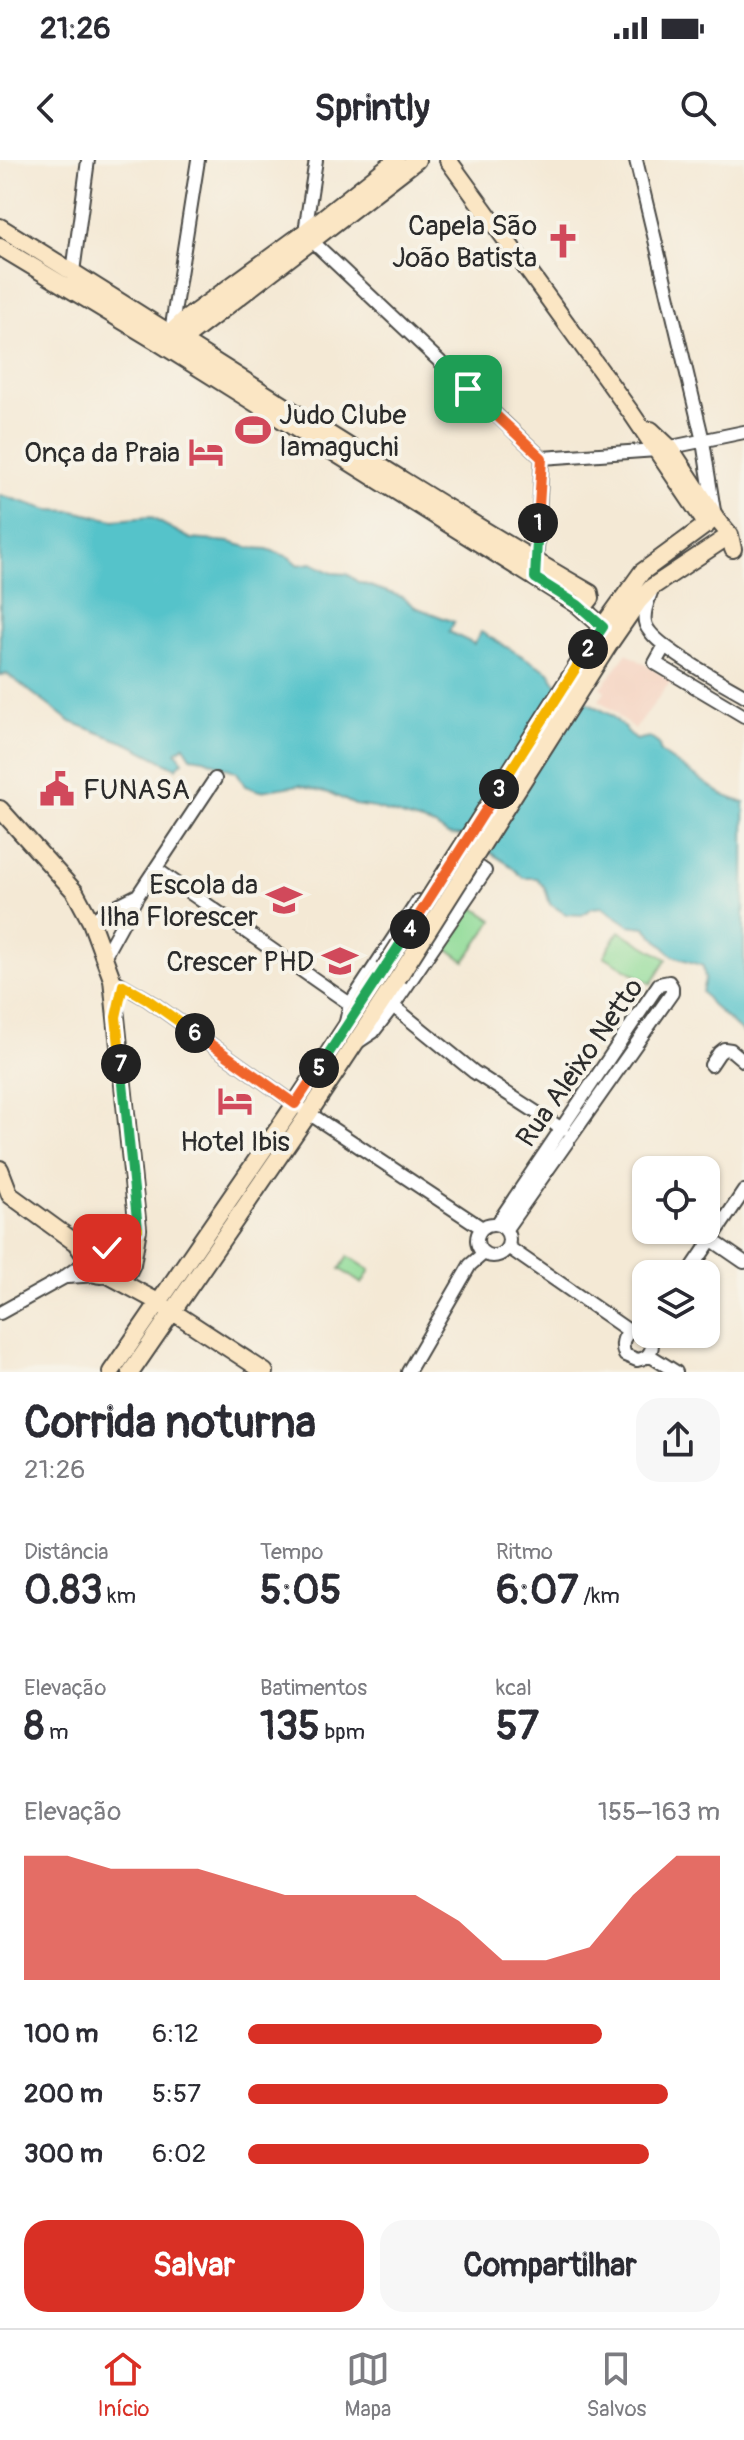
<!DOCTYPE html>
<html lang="pt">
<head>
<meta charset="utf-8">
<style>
	:root { --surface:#fff; --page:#f7f7f7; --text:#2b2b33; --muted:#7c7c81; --line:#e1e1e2; --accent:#d93025 }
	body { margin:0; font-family:Pangolin,sans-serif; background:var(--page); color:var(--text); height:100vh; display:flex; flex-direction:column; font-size:30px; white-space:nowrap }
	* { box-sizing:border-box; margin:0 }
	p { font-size:26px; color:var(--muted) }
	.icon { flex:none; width:44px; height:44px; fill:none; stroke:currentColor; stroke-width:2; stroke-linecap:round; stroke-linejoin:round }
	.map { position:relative; height:1212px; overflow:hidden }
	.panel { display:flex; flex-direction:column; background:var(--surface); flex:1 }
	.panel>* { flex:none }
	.tools { position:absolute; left:632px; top:996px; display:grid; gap:16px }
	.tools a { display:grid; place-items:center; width:88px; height:88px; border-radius:16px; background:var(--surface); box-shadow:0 2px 6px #0004; font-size:40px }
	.pin { position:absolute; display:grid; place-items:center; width:68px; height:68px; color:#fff; margin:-34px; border-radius:16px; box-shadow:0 4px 12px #0006 }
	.km { position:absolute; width:40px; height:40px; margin:-20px; border-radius:50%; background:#222; color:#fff; font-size:22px; line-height:40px; text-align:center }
	.round { display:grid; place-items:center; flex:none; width:84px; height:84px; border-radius:24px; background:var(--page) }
	.summary { display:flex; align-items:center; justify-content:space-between; height:136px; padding:0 24px }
	h1 { font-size:44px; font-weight:700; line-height:60px }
	.stats { display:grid; grid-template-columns:repeat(3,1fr); gap:12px; height:136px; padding:8px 24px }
	.stats div { display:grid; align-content:center }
	.stats b { font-size:40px; font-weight:700 }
	.stats small { font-size:22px; font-weight:400 }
	.stats p { font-size:22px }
	.chart { height:224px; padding:16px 24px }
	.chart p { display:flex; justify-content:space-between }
	.chart svg { width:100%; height:144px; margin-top:8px; fill:var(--accent); opacity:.7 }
	.button { display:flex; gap:16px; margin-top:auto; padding:16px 24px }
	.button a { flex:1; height:92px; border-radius:24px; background:var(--accent); color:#fff; font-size:32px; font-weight:700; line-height:92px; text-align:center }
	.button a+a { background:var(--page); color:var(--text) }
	ul { padding:0 24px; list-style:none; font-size:26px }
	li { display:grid; grid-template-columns:128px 96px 1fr; align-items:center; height:60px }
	li i { height:20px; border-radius:10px; background:var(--accent) }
	.status { display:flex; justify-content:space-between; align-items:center; height:56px; padding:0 40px; background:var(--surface); direction:ltr }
	.status svg { height:22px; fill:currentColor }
	header { display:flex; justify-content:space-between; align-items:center; height:104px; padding:0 24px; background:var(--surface); font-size:36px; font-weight:700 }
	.menu { display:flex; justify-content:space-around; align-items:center; height:112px; border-top:2px solid var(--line); background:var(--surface); font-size:22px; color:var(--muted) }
	.menu a { display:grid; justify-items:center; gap:4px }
	.menu .active { color:var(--accent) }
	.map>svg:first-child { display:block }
</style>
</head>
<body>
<div class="status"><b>21:26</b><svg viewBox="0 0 49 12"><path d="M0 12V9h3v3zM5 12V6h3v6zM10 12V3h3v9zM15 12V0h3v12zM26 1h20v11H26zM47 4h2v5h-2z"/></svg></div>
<header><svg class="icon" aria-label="back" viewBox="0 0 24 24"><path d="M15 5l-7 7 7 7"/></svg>Sprintly<svg class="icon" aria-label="search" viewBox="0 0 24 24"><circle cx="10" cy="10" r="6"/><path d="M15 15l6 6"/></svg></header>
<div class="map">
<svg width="744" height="1212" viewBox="0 0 744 1212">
	<rect width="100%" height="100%" fill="#f7f3e8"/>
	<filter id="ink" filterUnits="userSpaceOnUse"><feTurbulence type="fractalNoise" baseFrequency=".0125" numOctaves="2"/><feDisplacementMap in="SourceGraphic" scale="16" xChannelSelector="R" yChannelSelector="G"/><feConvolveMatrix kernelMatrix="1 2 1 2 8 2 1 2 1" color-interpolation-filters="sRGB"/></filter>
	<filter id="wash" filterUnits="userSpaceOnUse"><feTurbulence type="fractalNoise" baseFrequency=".006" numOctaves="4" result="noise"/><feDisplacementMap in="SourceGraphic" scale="32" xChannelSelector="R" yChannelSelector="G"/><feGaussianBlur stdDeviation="1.8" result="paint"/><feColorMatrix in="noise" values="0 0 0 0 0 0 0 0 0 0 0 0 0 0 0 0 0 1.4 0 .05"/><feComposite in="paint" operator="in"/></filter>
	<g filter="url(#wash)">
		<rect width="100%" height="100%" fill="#f4e9d5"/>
		<path fill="#f5d3c1" d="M627 493 671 521 635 569 617 556 618 554 599 540 605 531 601 528Z"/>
		<path fill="#90db98" stroke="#5e8362" stroke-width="2" d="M472 746 493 760 465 801 444 787Z
			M619 771 667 799 651 824 604 796Z
			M348 1096 370 1110 362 1124 340 1109Z"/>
		<path fill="#55c3ca" stroke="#40777a" stroke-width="2" d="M0 335 49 350 73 351 114 360 150 357 191 379 229 382 251 388 267 389 289 397 298 405 312 403 332 413 347 414 358 422 402 437 415 447 454 462 449 472 474 484 481 472 549 512 558 526 611 555 636 580 649 577 659 584 660 592 723 635 744 643V874L711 844 702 832 705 819 703 806 673 796 645 767 629 765 602 747 592 748 582 755 566 754 550 744 545 728 537 718H523L511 706 464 676 448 675 435 666 375 648 355 645 332 634 300 625 260 631 245 626 237 612 204 599 191 597 184 586 176 592 183 601 176 608 129 584 71 562 7 514 0 515Z"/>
	</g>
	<g filter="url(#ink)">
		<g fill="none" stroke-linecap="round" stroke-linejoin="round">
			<g stroke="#494844" stroke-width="16">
				<path id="street" d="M636 0 703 281 714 351
					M305 72 316 0
					M312 81 542 298
					M73 112 88 0
					M171 172 198 0
					M542 298 657 290 744 272
					M536 406 542 298
					M651 432C648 441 643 452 645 462 648 484 724 523 744 535
					M664 487 655 503 744 556
					M156 709 350 844
					M91 762 104 752 138 735
					M105 795 138 735 215 619
					M112 819 147 839 295 944 482 1068
					M393 846 474 912 562 969
					M346 862 350 844 418 741
					M358 882 373 872 393 846 485 711 466 698
					M711 905 719 893 724 889 731 890 744 901
					M477 1080a16 16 0 1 1 32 0a16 16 0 1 1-32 0Z
					M497 1064 659 824 669 822 672 827V833L506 1069
					M712 1080 744 1102
					M508 1087 629 1171
					M688 1114 744 1031
					M67 1117 98 1115
					M0 1153 63 1118 87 1101
					M646 1172C629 1165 618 1179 625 1195L637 1200C651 1198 656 1186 648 1174
					M649 1195 676 1212
					M408 1212 470 1105 484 1093"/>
			</g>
			<g stroke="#494844" stroke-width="20">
				<path id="secondary" d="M448 0 632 254 707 365
					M0 67C197 188 390 317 590 433L591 438 587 443 578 445
					M0 87 156 181 578 445 603 467
					M166 177 183 161 305 72 396 0
					M175 186 417 0
					M651 270 670 288 716 358 730 375 733 389
					M598 473 642 412 714 359
					M610 483 639 441 652 427 730 375
					M0 649 75 732 91 762 112 819 138 1069 132 1104 128 1112 113 1116
					M0 1009 10 1035 76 1083 87 1099
					M87 1101a14 14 0 1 1 28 0a14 14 0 1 1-28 0Z
					M103 1087 138 1069
					M108 1115 158 1142 265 1212
					M111 1212 295 944 384 809
					M131 1212 309 953 398 818"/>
			</g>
			<use href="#street" stroke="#fff" stroke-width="12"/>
			<use href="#secondary" stroke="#fbe6c4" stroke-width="16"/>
			<g stroke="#494844" stroke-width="20" stroke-linecap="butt">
				<path id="secondary-bridge" d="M384 809 597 475
					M398 818 610 483"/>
			</g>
			<use href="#secondary-bridge" stroke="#fbe6c4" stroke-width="16"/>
		</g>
	</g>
	<g fill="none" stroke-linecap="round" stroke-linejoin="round" filter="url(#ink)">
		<g stroke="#fff" stroke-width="16">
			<path id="split-1" d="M468 229 542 298 538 363"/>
		</g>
		<g stroke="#fff" stroke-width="16">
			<path id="split-2" d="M538 363 535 418 578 445 603 467 588 489"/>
		</g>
		<g stroke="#fff" stroke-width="16">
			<path id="split-3" d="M499 629 588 489"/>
		</g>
		<g stroke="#fff" stroke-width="16">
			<path id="split-4" d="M410 769 499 629"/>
		</g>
		<g stroke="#fff" stroke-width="16">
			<path id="split-5" d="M319 908 410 769"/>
		</g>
		<g stroke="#fff" stroke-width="16">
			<path id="split-6" d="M195 873 295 944 319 908"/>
		</g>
		<g stroke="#fff" stroke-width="16">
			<path id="split-7" d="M121 904 116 857 123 825 147 839 195 873"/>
		</g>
		<g stroke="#fff" stroke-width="16">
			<path id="split-8" d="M121 904 138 1069"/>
		</g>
		<g stroke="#fff" stroke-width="16">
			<path id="split-9" d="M107 1088 103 1087 138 1069"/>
		</g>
		<use href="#split-1" stroke="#f0652b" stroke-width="10"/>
		<use href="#split-2" stroke="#22a559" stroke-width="10"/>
		<use href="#split-3" stroke="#f5b400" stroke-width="10"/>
		<use href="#split-4" stroke="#f0652b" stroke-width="10"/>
		<use href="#split-5" stroke="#22a559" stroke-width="10"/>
		<use href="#split-6" stroke="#f0652b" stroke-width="10"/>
		<use href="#split-7" stroke="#f5b400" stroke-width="10"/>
		<use href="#split-8" stroke="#22a559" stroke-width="10"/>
		<use href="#split-9" stroke="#f5b400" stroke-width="10"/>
	</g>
	<defs>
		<g id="church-bare" transform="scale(2.76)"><path d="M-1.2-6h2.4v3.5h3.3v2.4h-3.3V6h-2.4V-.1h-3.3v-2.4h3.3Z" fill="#d1495b" stroke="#f7f3e8" stroke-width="2.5" paint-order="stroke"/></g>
		<g id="stadium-bare" transform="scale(2.76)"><path d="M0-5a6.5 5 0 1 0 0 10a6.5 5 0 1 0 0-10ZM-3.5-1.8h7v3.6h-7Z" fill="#d1495b" stroke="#f7f3e8" stroke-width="2.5" paint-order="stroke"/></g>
		<g id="hotel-bare" transform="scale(2.76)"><path d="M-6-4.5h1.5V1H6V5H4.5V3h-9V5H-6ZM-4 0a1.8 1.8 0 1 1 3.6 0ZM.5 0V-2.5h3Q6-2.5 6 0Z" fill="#d1495b" stroke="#f7f3e8" stroke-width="2.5" paint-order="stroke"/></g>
		<g id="civic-bare" transform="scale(2.76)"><path d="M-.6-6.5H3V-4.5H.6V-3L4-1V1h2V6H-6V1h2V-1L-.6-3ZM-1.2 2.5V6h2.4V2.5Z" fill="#d1495b" stroke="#f7f3e8" stroke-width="2.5" paint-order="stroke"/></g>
		<g id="school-bare" transform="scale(2.76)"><path d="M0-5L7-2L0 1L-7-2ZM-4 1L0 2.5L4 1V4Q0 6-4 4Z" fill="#d1495b" stroke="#f7f3e8" stroke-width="2.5" paint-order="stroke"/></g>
	</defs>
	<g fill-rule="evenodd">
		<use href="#church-bare" x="563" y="81"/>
		<use href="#stadium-bare" x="253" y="270"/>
		<use href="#hotel-bare" x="206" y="292"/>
		<use href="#civic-bare" x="57" y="629"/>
		<use href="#school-bare" x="284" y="740"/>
		<use href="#school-bare" x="340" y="801"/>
		<use href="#hotel-bare" x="235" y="941"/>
	</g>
	<g text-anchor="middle" stroke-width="8" stroke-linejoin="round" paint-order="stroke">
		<g font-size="28" fill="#2b2b2b" stroke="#f7f3e8" text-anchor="end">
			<text x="537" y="75">Capela São<tspan x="537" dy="32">João Batista</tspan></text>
			<text x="279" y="264" text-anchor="start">Judo Clube<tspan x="279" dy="32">Iamaguchi</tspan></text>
			<text x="180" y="302">Onça da Praia</text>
			<text x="83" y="639" text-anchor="start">FUNASA</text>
			<text x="258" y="734">Escola da<tspan x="258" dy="32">Ilha Florescer</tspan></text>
			<text x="314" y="811">Crescer PHD</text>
			<text x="235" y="991" text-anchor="middle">Hotel Ibis</text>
		</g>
		<g font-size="28" fill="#2b2b2b" stroke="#f7f3e8">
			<text transform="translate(579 902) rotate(-55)" y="10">Rua Aleixo Netto</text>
		</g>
	</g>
</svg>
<div class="tools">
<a><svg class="icon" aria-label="locate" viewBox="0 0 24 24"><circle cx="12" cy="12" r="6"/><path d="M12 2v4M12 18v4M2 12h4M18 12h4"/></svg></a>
<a><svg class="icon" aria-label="layers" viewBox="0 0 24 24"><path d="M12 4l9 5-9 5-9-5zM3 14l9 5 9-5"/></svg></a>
</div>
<div class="pin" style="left:468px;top:229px;background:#1e9e55"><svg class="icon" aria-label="arrive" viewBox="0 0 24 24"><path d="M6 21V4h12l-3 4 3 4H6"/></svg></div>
<div class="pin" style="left:107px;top:1088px;background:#d93025"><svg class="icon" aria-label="check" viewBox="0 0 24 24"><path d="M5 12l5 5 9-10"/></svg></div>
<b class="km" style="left:538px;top:363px">1</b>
<b class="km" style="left:588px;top:489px">2</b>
<b class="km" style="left:499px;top:629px">3</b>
<b class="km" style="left:410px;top:769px">4</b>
<b class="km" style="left:319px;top:908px">5</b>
<b class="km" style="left:195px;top:873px">6</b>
<b class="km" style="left:121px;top:904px">7</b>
</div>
<section class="panel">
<div class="summary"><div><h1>Corrida noturna</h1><p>21:26</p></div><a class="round"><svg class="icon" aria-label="share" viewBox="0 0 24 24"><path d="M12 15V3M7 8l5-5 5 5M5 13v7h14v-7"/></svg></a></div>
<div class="stats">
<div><p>Distância</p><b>0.83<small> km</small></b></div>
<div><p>Tempo</p><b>5:05</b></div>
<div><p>Ritmo</p><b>6:07<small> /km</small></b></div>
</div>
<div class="stats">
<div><p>Elevação</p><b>8<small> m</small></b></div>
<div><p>Batimentos</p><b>135<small> bpm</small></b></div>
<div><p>kcal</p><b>57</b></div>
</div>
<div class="chart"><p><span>Elevação</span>155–163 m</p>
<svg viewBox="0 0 160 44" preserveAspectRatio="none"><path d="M0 44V6L10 6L20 10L30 10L40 10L50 14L60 18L70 18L80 18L90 18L100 26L110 38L120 38L130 34L140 18L150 6L160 6V44z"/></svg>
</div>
<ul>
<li><b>100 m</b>6:12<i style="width:75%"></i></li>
<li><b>200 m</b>5:57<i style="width:89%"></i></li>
<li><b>300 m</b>6:02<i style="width:85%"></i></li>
</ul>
<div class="button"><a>Salvar</a><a>Compartilhar</a></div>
</section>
<nav class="menu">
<a class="active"><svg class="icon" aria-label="home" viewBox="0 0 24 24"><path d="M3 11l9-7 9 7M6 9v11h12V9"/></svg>Início</a>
<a><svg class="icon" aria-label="map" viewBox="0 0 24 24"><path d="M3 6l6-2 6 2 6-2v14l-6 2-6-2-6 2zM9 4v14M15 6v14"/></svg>Mapa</a>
<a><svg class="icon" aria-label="saved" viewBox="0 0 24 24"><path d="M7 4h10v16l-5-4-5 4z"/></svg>Salvos</a>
</nav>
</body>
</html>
